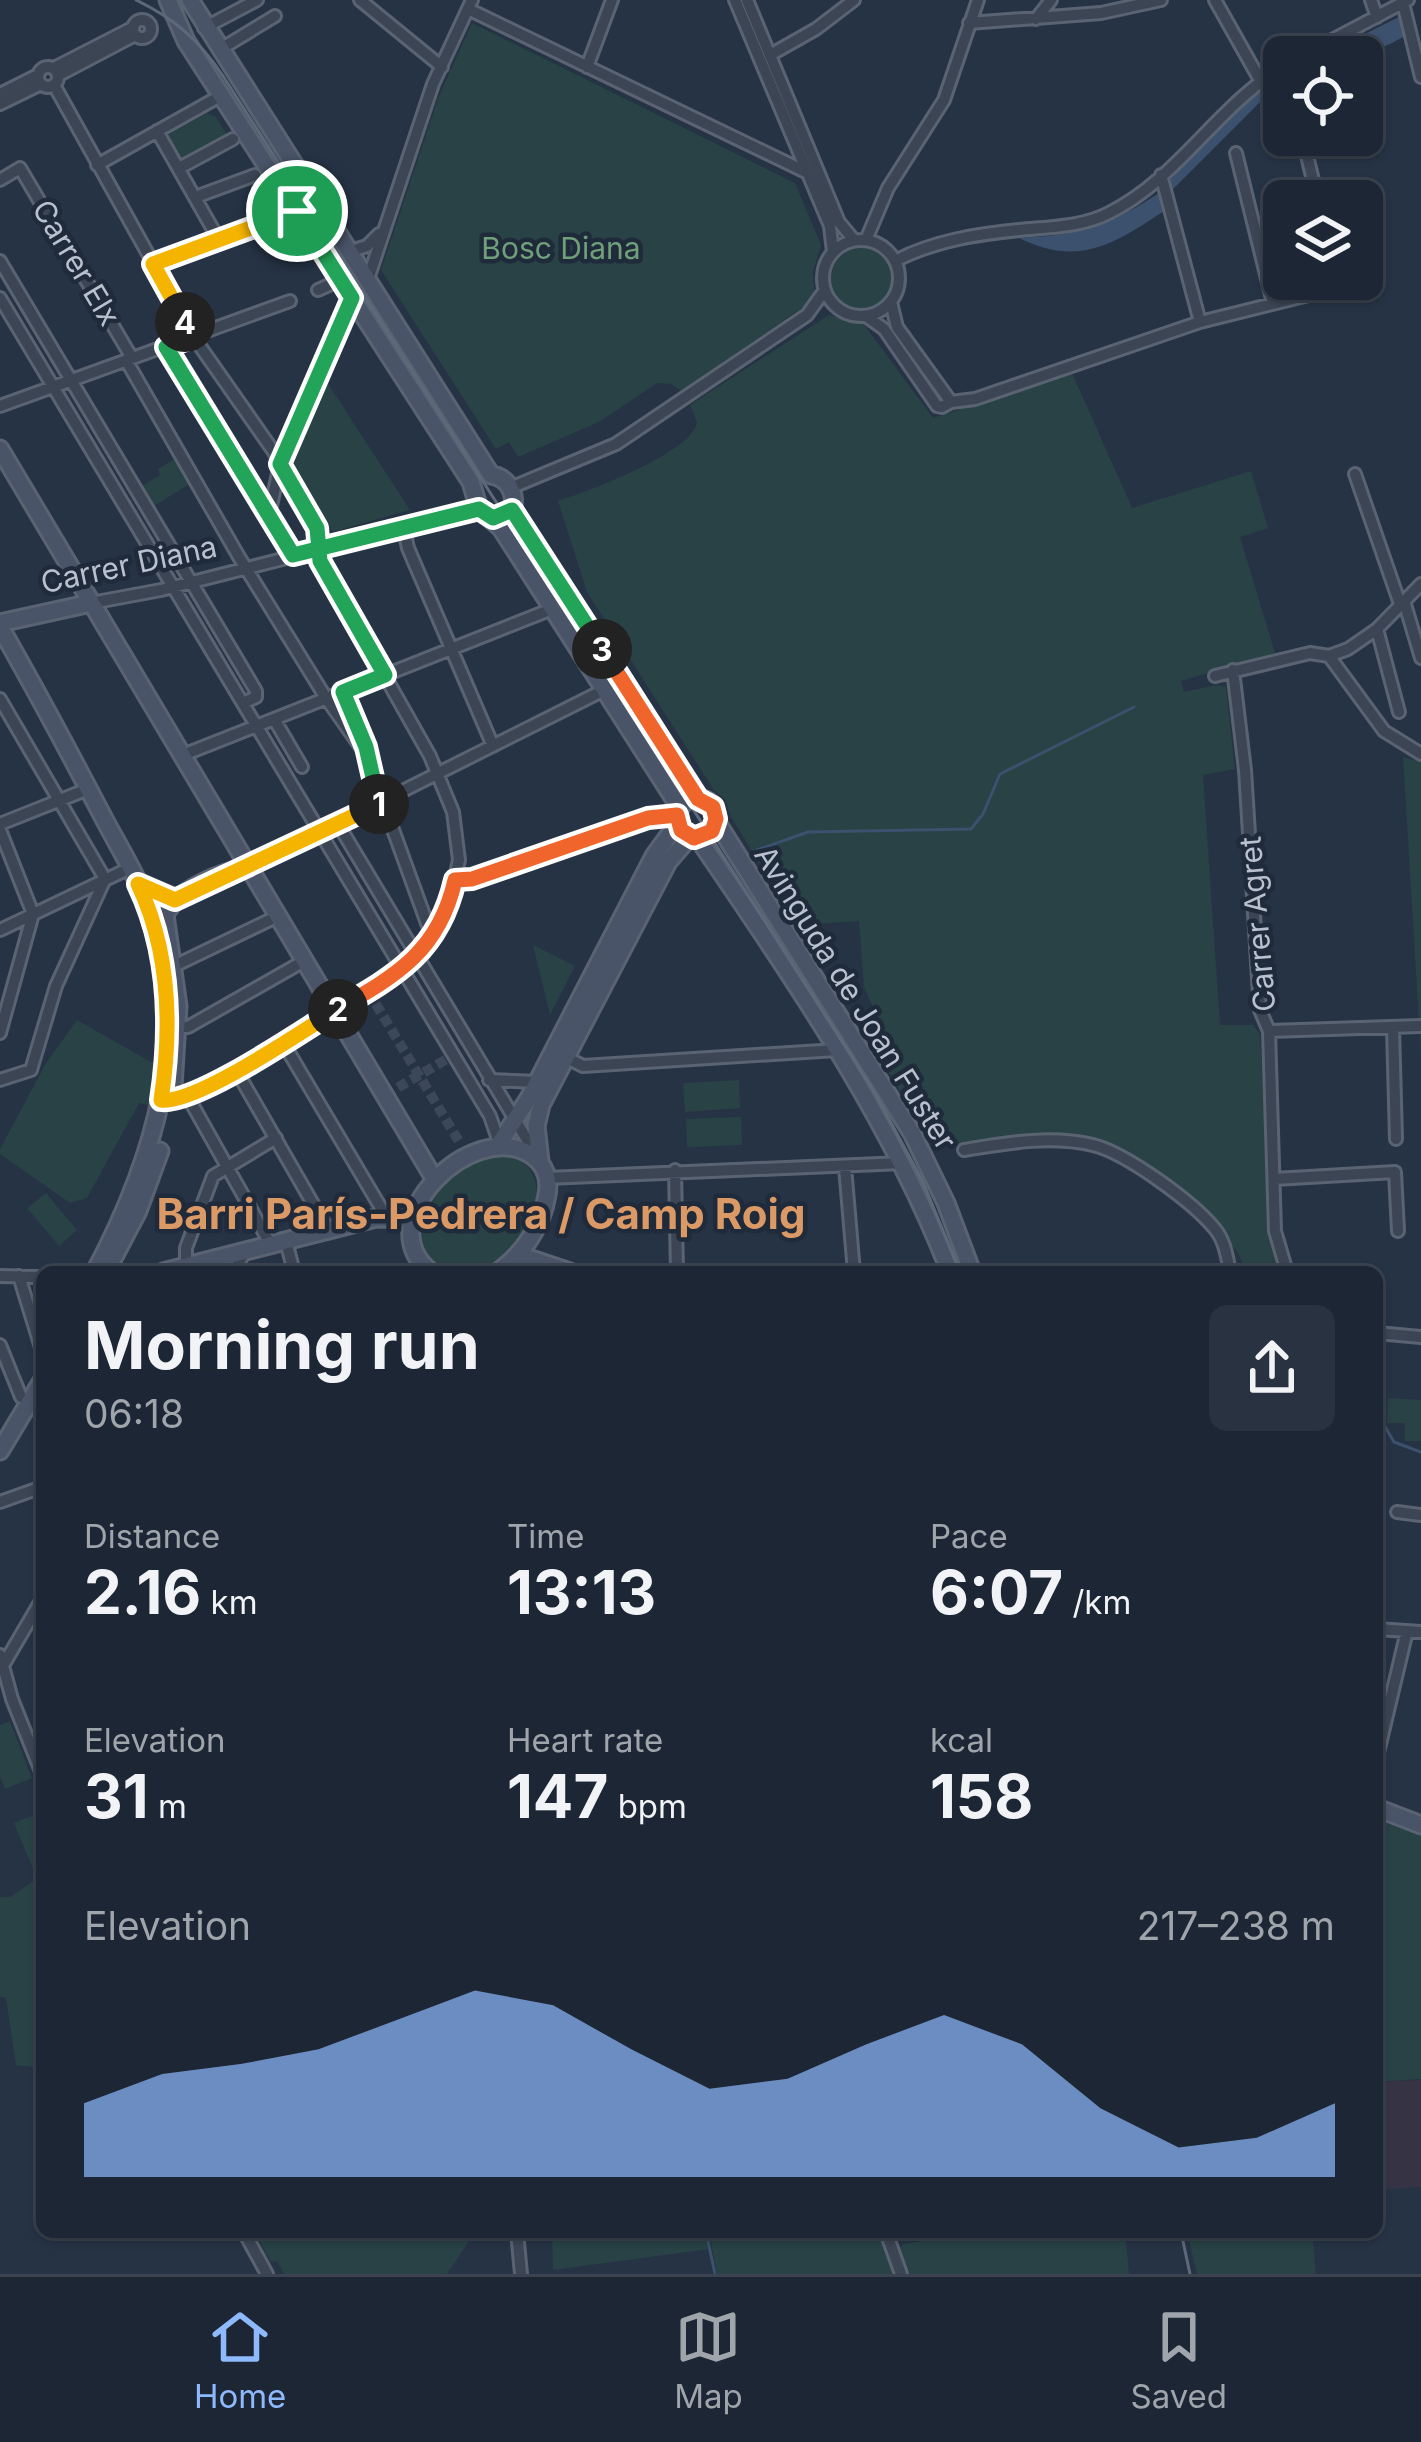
<!DOCTYPE html>
<html lang="en">
<head>
<meta charset="utf-8">
<style>
	:root { --surface:#1c2634; --page:#293240; --text:#f1f3f6; --muted:#a0a5ac; --line:#3a434f; --accent:#8fb9fd }
	body { margin:0; font-family:Inter,sans-serif; background:var(--page); color:var(--text); height:100vh; display:flex; flex-direction:column; font-size:45px; white-space:nowrap }
	* { box-sizing:border-box; margin:0 }
	p { font-size:39px; color:var(--muted) }
	.icon { flex:none; width:66px; height:66px; fill:none; stroke:currentColor; stroke-width:2; stroke-linecap:round; stroke-linejoin:round }
	.map { position:relative; flex:1; overflow:hidden }
	.sheet { position:absolute; left:36px; top:1266px; width:1347px; height:972px; display:flex; flex-direction:column; background:var(--surface); border-radius:18px; box-shadow:0 3px 9px #0004,0 0 0 3px var(--line) }
	.sheet>* { flex:none }
	.controls { position:absolute; left:1263px; top:36px; display:grid; gap:24px }
	.controls a { display:grid; place-items:center; width:120px; height:120px; border-radius:18px; background:var(--surface); box-shadow:0 3px 9px #0004,0 0 0 3px var(--line); font-size:60px }
	.pin { position:absolute; display:grid; place-items:center; width:102px; height:102px; color:#fff; margin:-51px; border:6px solid #fff; border-radius:50%; box-shadow:0 3px 12px #0007 }
	.km { position:absolute; width:60px; height:60px; margin:-30px; border-radius:50%; background:#222; color:#fff; font-size:33px; line-height:60px; text-align:center }
	.round { display:grid; place-items:center; flex:none; width:126px; height:126px; border-radius:18px; background:var(--page) }
	.headline { display:flex; align-items:center; justify-content:space-between; height:204px; padding:0 48px }
	h1 { font-size:66px; font-weight:700; line-height:90px }
	.figures { display:grid; grid-template-columns:repeat(3,1fr); gap:18px; height:204px; padding:12px 48px }
	.figures div { display:grid; align-content:center }
	.figures b { font-size:60px; font-weight:700 }
	.figures small { font-size:33px; font-weight:400 }
	.figures p { font-size:33px }
	.chart { height:336px; padding:24px 48px }
	.chart p { display:flex; justify-content:space-between }
	.chart svg { width:100%; height:216px; margin-top:12px; fill:var(--accent); opacity:.7 }
	.dock { display:flex; justify-content:space-around; align-items:center; height:168px; border-top:3px solid var(--line); background:var(--surface); font-size:33px; color:var(--muted) }
	.dock a { display:grid; justify-items:center; gap:6px }
	.dock .current { color:var(--accent) }
	.map>svg:first-child { display:block }
</style>
</head>
<body>
<div class="map">
<svg width="1421" height="2274" viewBox="0 0 1421 2274">
	<rect width="100%" height="100%" fill="#263345"/>
	<path fill="#363345" d="M1421 2080V2187L1377 2190V2082Z"/>
	<path fill="#284246" d="M472 23 795 183 821 245 813 272 815 295 810 302 682 391 671 384 657 383 599 422 518 457 509 442 496 449 381 270 439 96Z
		M207 113 216 117 228 136 183 161 168 135Z
		M831 279a31 31 0 1 1 62 0a31 31 0 1 1-62 0Z
		M829 315 863 323 933 418 1072 373 1132 508 1251 471 1268 528 1240 537 1275 653 1181 681 1184 692 1217 685 1226 687 1235 769 1203 775 1220 1025H1253L1260 1034 1271 1246 1283 1272H1245C1239 1243 1215 1228 1194 1208 1097 1118 1057 1128 935 1148L871 1043 877 1035 879 1022 864 987 859 921 798 925 731 817 725 799 714 790 587 592 558 501C590 491 690 453 697 423L690 405Z
		M327 382 410 510 335 531 328 528 289 467Z
		M176 458 191 483 154 506 142 486 160 475 158 469Z
		M1403 757 1421 762V1055Z
		M533 945 575 966 550 1015Z
		M77 1020 151 1062 156 1061 150 1105 139 1103 87 1198 70 1203 0 1154V1149L46 1063Z
		M739 1080 740 1108 685 1112 683 1083Z
		M741 1117 742 1145 687 1147 686 1119Z
		M504 1153C570 1172 524 1262 483 1272 474 1274 455 1274 446 1272 437 1270 429 1262 424 1255 393 1211 466 1159 504 1153Z
		M46 1193 77 1230 59 1246 27 1208Z
		M1388 1398 1421 1400V1441H1405V1423H1387Z
		M10 1721 32 1778 5 1789 0 1776V1725Z
		M42 1812V1868L34 1871 14 1823Z
		M1377 1820 1421 1836V2079L1377 2082Z
		M42 1875V2068L16 2065 6 1998 0 1997V1897H10Z
		M255 2232H475L447 2274H284L278 2262 270 2261Z
		M552 2232H703L709 2249 553 2270Z
		M709 2232H882L898 2274H717Z
		M982 2232H1125L1129 2274H903L898 2252 903 2244Z
		M1187 2232H1312L1316 2274H1197Z"/>
	<path fill="#3c516e" d="M1399 17 1405 36C1369 56 1359 57 1319 57Z
		M1279 77 1281 81 1172 190 1169 180 1251 98Z
		M1159 193 1164 211C1113 245 1078 267 1019 238 1080 235 1108 227 1159 193Z"/>
	<g fill="none" stroke-linecap="round" stroke-linejoin="round">
		<path stroke="#3c516e" stroke-width="3" d="M757 850 808 832 971 829 983 814 1000 774 1134 707
			M1377 1413 1394 1442 1421 1452
			M706 2232 715 2274"/>
		<path stroke="#3c485a" stroke-width="10" stroke-dasharray="10 5" stroke-linecap="butt" d="M368 991 460 1143
			M385 1095 452 1056"/>
		<g stroke="#5a6372" stroke-width="16">
			<path id="street" d="M360 0 442 67
				M735 0 830 226 833 252
				M747 0 839 222 854 240
				M1215 0 1260 80
				M1371 0 1377 17
				M1403 3 1421 77
				M468 9 808 173
				M1036 19 1051 0
				M133 29a9 9 0 1 1 18 0a9 9 0 1 1-18 0Z
				M969 23 1101 13 1161 0
				M204 28 257 0
				M219 50 275 16
				M770 55 816 29 854 0
				M1300 57 1408 0
				M38 77a10 10 0 1 1 20 0a10 10 0 1 1-20 0Z
				M587 67 612 0
				M54 68 132 28
				M59 75 135 35
				M54 85 197 342 274 452 317 528 320 561 430 756 453 812 459 860 448 908 428 942 401 971 199 1092 171 1102 162 1100
				M0 94 38 75
				M0 104 41 84
				M157 131 219 240
				M1302 135 1318 201
				M1236 153 1273 303
				M97 165 222 95
				M183 166 233 139
				M1161 175 1200 322
				M0 180 20 168 132 358
				M201 195 255 175
				M823 278a38 38 0 1 1 76 0a38 38 0 1 1-76 0Z
				M866 240 888 188 944 100 978 0
				M348 252 367 246 379 234
				M0 261 256 691V697L243 703
				M895 261C933 241 978 234 1019 230 1049 227 1082 227 1109 213 1178 179 1218 105 1284 66
				M153 264 297 211
				M367 282 433 84 472 0
				M318 290 340 280
				M0 298 490 1116 499 1142
				M891 302 897 327 951 402
				M866 316 884 329 937 406 942 407 951 402 975 399 1200 322 1337 288V279
				M166 347 293 555
				M126 360 239 557 326 698 367 756
				M0 406 290 301
				M1355 474 1400 604
				M510 488 616 444 807 315 825 290
				M269 515 280 464 352 297
				M404 529 408 548 493 746
				M1404 601 1421 658
				M91 603 161 590 479 509
				M1377 629 1399 712
				M1329 656 1384 731 1421 754
				M1233 670 1245 770 1260 1010 1269 1031 1275 1231 1287 1272
				M1215 676 1310 653 1329 656 1348 649 1377 629 1421 584
				M343 692 432 937
				M0 699 105 879
				M274 719 302 767
				M183 755 552 609
				M0 824 88 789
				M338 824 538 1158
				M0 830 33 914 0 1033
				M249 868 604 690
				M455 880 472 879 643 819 677 815
				M0 930 130 868
				M174 966 278 916
				M179 1027H188L304 961
				M1393 1028 1396 1139
				M1269 1031 1421 1026
				M288 1051 381 1208
				M561 1055 583 1066 837 1050
				M236 1070 328 1230
				M0 1080 31 1070 56 986 105 879
				M489 1080 537 1082
				M188 1097 271 1245
				M964 1150C1007 1143 1050 1135 1093 1145 1126 1153 1193 1202 1215 1229 1225 1241 1227 1257 1230 1272
				M845 1167 854 1272
				M675 1170 677 1272
				M547 1178 903 1163
				M1274 1179 1395 1172 1398 1231
				M286 1241 294 1272
				M186 1266V1248L213 1176 276 1138
				M233 1272 245 1252
				M0 1276 42 1277
				M19 1276 42 1351
				M1377 1333 1421 1337
				M0 1345 21 1397
				M0 1502 42 1487
				M1397 1512 1421 1515
				M1377 1629 1421 1632
				M0 1655 12 1699 42 1774
				M1 1669 42 1599
				M1377 1757 1407 1631
				M244 2232 267 2274
				M517 2232 521 2274
				M886 2232 901 2274"/>
		</g>
		<g stroke="#5a6372" stroke-width="21">
			<path id="secondary" d="M168 0 186 41 471 482 479 509 501 528 680 808
				M190 0 491 475C508 477 517 494 512 510
				M0 449 435 1180
				M512 510 698 799
				M0 623 91 603
				M0 627C35 688 68 750 101 813 117 844 138 877 150 911 194 1035 153 1162 95 1272
				M677 818a20 20 0 1 1 40 0a20 20 0 1 1-40 0Z
				M716 821 912 1133 946 1203 972 1272
				M698 838C792 977 889 1115 950 1272
				M173 1087 178 1006 165 915C177 890 222 871 249 868
				M499 1144 529 1098 654 856 678 823
				M540 1161 536 1126 541 1105 668 862 686 841 694 838
				M519 1255 570 1272
				M109 1266 138 1211 160 1151
				M163 1272 376 1218 413 1219
				M431 1272C366 1221 474 1117 531 1155 545 1164 550 1179 547 1195 542 1226 523 1254 498 1272
				M0 1451 42 1381
				M1377 1808 1421 1825"/>
		</g>
		<use href="#street" stroke="#3b4554" stroke-width="10"/>
		<use href="#secondary" stroke="#495468" stroke-width="15"/>
		<path stroke="#5d697b" stroke-width="3" d="M136 0C175 19 199 40 223 76L875 1093 923 1182 960 1272
			M1181 2232 1190 2274"/>
	</g>
	<g fill="none" stroke-linecap="round" stroke-linejoin="round">
		<g stroke="#fff" stroke-width="24">
			<path id="split-1" d="M297 211 352 298 280 464 317 528 320 561 385 675 343 692 366 747 379 804"/>
		</g>
		<g stroke="#fff" stroke-width="24">
			<path id="split-2" d="M338 1009C304 1030 195 1105 161 1100 172 1028 170 951 138 884L175 900 379 804"/>
		</g>
		<g stroke="#fff" stroke-width="24">
			<path id="split-3" d="M338 1009C397 975 439 951 455 880L472 879 648 818 677 815 681 830 694 838 712 831 716 819 713 807 698 799 602 649"/>
		</g>
		<g stroke="#fff" stroke-width="24">
			<path id="split-4" d="M185 322 194 337 166 347 293 555 479 509 493 518 512 510 602 649"/>
		</g>
		<g stroke="#fff" stroke-width="24">
			<path id="split-5" d="M185 322 153 264 297 211"/>
		</g>
		<use href="#split-1" stroke="#22a559" stroke-width="15"/>
		<use href="#split-2" stroke="#f5b400" stroke-width="15"/>
		<use href="#split-3" stroke="#f0652b" stroke-width="15"/>
		<use href="#split-4" stroke="#22a559" stroke-width="15"/>
		<use href="#split-5" stroke="#f5b400" stroke-width="15"/>
	</g>
	<g text-anchor="middle" stroke-width="9" stroke-linejoin="round" paint-order="stroke">
		<g font-size="30" fill="#6fa07a" stroke="#1f2a3a">
			<text x="561" y="259">Bosc Diana</text>
		</g>
		<g font-size="30" fill="#b9c1ce" stroke="#1f2a3a">
			<text transform="translate(76 263) rotate(59)" y="10">Carrer Elx</text>
			<text transform="translate(129 565) rotate(-12)" y="10">Carrer Diana</text>
			<text transform="translate(1258 924) rotate(-95)" y="10">Carrer Agret</text>
			<text transform="translate(855 998) rotate(58)" y="10">Avinguda de Joan Fuster</text>
		</g>
		<g font-size="42" font-weight="bold" fill="#db9966" stroke="#1f2a3a">
			<text x="481" y="1229">Barri París-Pedrera / Camp Roig</text>
		</g>
	</g>
</svg>
<div class="controls">
<a><svg class="icon" aria-label="locate" viewBox="0 0 24 24"><circle cx="12" cy="12" r="6"/><path d="M12 2v4M12 18v4M2 12h4M18 12h4"/></svg></a>
<a><svg class="icon" aria-label="layers" viewBox="0 0 24 24"><path d="M12 4l9 5-9 5-9-5zM3 14l9 5 9-5"/></svg></a>
</div>
<div class="pin" style="left:297px;top:211px;background:#1e9e55"><svg class="icon" aria-label="arrive" viewBox="0 0 24 24"><path d="M6 21V4h12l-3 4 3 4H6"/></svg></div>
<b class="km" style="left:379px;top:804px">1</b>
<b class="km" style="left:338px;top:1009px">2</b>
<b class="km" style="left:602px;top:649px">3</b>
<b class="km" style="left:185px;top:322px">4</b>
<section class="sheet">
<div class="headline"><div><h1>Morning run</h1><p>06:18</p></div><a class="round"><svg class="icon" aria-label="share" viewBox="0 0 24 24"><path d="M12 15V3M7 8l5-5 5 5M5 13v7h14v-7"/></svg></a></div>
<div class="figures">
<div><p>Distance</p><b>2.16<small> km</small></b></div>
<div><p>Time</p><b>13:13</b></div>
<div><p>Pace</p><b>6:07<small> /km</small></b></div>
</div>
<div class="figures">
<div><p>Elevation</p><b>31<small> m</small></b></div>
<div><p>Heart rate</p><b>147<small> bpm</small></b></div>
<div><p>kcal</p><b>158</b></div>
</div>
<div class="chart"><p><span>Elevation</span>217–238 m</p>
<svg viewBox="0 0 160 44" preserveAspectRatio="none"><path d="M0 44V29L10 23L20 21L30 18L40 12L50 6L60 9L70 18L80 26L90 24L100 17L110 11L120 17L130 30L140 38L150 36L160 29V44z"/></svg>
</div>
</section>
</div>
<nav class="dock">
<a class="current"><svg class="icon" aria-label="home" viewBox="0 0 24 24"><path d="M3 11l9-7 9 7M6 9v11h12V9"/></svg>Home</a>
<a><svg class="icon" aria-label="map" viewBox="0 0 24 24"><path d="M3 6l6-2 6 2 6-2v14l-6 2-6-2-6 2zM9 4v14M15 6v14"/></svg>Map</a>
<a><svg class="icon" aria-label="saved" viewBox="0 0 24 24"><path d="M7 4h10v16l-5-4-5 4z"/></svg>Saved</a>
</nav>
</body>
</html>
